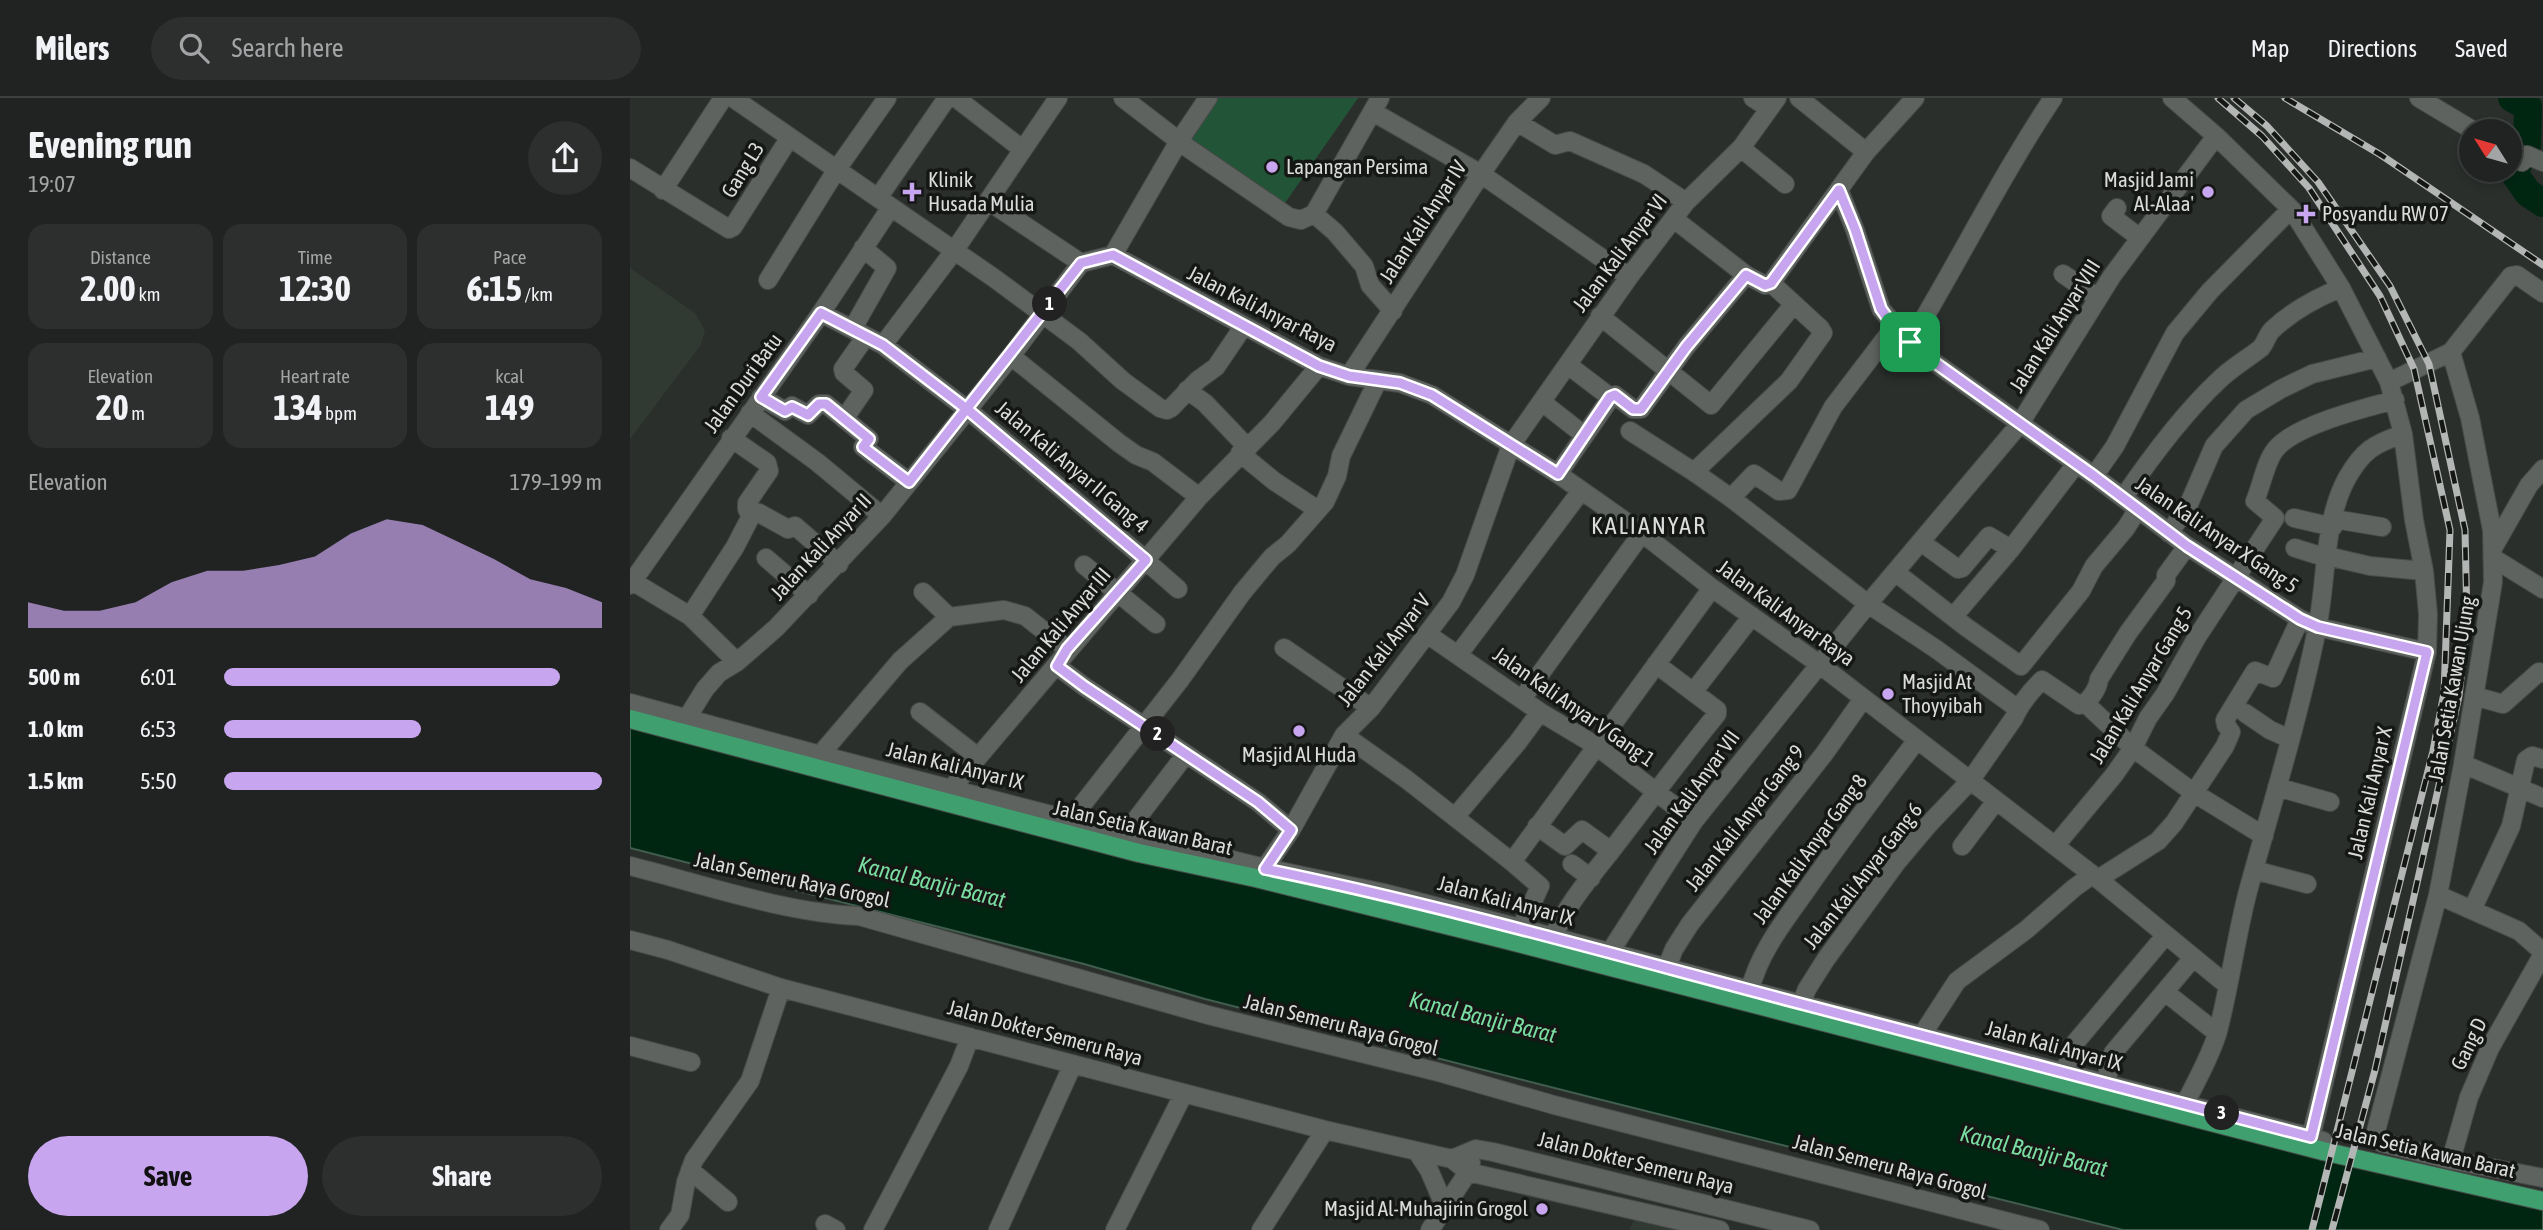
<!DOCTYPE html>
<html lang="en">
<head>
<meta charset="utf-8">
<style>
	:root { --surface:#202321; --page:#2d2f2e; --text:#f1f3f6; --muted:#a2a4a5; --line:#3d403f; --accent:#c8a5ef }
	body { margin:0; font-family:"Asap Condensed",sans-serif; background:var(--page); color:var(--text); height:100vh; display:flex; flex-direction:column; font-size:26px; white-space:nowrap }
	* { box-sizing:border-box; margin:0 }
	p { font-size:23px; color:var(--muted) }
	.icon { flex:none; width:38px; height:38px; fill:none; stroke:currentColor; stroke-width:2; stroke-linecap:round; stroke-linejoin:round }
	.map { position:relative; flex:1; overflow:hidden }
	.sheet { display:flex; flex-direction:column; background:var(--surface); width:630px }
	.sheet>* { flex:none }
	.needle { width:46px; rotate:307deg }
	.fabs { position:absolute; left:1829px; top:21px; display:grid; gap:14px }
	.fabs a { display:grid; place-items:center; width:63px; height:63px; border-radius:50%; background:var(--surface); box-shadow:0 4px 10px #0003,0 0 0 2px var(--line); font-size:35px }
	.pin { position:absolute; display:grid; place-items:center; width:60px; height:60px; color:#fff; margin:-30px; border-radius:14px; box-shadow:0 4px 10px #0006 }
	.km { position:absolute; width:35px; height:35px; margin:-18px; border-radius:50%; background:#222; color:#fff; font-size:19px; line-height:35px; text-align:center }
	.round { display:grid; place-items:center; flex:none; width:74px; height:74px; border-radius:37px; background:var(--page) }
	.summary { display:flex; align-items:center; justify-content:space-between; height:119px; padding:0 28px }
	h1 { font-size:38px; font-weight:700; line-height:52px }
	.figures { display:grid; grid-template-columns:repeat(3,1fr); gap:10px; height:119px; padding:7px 28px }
	.figures div { display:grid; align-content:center; border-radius:18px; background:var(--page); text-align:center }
	.figures b { font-size:35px; font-weight:700 }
	.figures small { font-size:19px; font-weight:400 }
	.figures p { font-size:19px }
	.chart { height:196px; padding:14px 28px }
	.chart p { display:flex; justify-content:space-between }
	.chart svg { width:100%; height:126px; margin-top:7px; fill:var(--accent); opacity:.7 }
	.button { display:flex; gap:14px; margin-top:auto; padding:14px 28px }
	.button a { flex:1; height:80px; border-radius:42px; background:var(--accent); color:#111; font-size:28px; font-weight:700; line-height:80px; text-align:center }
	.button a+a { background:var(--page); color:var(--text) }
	ul { padding:0 28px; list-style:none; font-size:23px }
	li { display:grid; grid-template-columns:112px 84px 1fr; align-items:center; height:52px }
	li i { height:18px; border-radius:9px; background:var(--accent) }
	header { display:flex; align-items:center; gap:42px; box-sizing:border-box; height:98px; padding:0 35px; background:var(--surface); border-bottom:2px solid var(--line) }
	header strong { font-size:33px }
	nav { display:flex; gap:38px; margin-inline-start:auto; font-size:24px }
	.search { width:490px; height:63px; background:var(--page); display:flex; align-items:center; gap:18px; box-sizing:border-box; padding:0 24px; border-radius:38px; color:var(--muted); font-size:26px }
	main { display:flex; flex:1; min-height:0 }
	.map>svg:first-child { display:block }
</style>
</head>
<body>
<header>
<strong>Milers</strong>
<div class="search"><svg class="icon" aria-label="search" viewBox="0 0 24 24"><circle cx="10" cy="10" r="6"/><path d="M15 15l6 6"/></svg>Search here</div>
<nav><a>Map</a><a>Directions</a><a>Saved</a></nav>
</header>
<main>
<section class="sheet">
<div class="summary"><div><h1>Evening run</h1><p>19:07</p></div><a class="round"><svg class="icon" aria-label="share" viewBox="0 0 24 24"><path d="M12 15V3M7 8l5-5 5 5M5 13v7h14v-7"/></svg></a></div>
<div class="figures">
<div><p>Distance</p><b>2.00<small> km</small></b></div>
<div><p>Time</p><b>12:30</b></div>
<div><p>Pace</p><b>6:15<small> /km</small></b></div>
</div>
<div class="figures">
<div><p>Elevation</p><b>20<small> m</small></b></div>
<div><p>Heart rate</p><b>134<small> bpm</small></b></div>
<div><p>kcal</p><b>149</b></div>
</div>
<div class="chart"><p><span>Elevation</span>179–199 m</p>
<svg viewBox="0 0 160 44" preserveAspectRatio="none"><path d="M0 44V35L10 38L20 38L30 35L40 28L50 24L60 24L70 22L80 19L90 11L100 6L110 8L120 14L130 20L140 27L150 30L160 35V44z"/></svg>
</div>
<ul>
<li><b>500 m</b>6:01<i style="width:89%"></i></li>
<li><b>1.0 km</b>6:53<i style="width:52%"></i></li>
<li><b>1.5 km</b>5:50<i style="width:100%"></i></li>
</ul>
<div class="button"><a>Save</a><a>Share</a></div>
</section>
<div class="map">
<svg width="1913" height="1132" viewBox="0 0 1913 1132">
	<rect width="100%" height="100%" fill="#2b2f2c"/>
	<path fill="#303a33" d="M0 170 65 215 75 233 70 248 0 341Z
		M1011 1108 1062 1132H999Z"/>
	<path fill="#225538" d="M575 0H728L655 105 552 34Z"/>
	<path fill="#002612" stroke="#415d4e" stroke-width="2" d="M0 628 1913 1112V1132H1493L960 999 575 901 454 866 0 750Z"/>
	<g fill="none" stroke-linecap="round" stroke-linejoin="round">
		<path stroke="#002612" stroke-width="28" d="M1882 0 1898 9 1897 47 1884 75 1898 95 1913 105"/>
		<g stroke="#474a48" stroke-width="20">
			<path id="minor" d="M103 0 364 180 449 243 493 283 530 310 537 312 541 310 568 282 586 269 613 229
				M326 0 392 51
				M493 0 558 50 659 119 671 122 684 116 705 134 734 168 740 187 763 213
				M1123 0 1139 10
				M1169 0 1236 54
				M1423 0C1371 78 1329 163 1280 244L1297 259 1464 378 1557 448 1670 521 1688 529 1797 554
				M1542 0 1586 38 1662 112 1711 190 1759 284 1773 336 1784 422 1794 473 1798 516 1797 554 1681 1039
				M1789 0 1844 33
				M743 14 851 76 999 179
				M887 24 925 47 940 43 1014 76 1056 104
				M1111 50 1155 86
				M1880 58 1892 64 1897 57 1913 64
				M0 70 99 131 103 129 160 39
				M33 92 93 0
				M1209 92 1225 132 1251 211 1273 237
				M248 100 317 0
				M358 103 451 165 483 157 689 268 719 278 770 285 802 297 928 376 1012 435 1082 490 1189 566 1468 781 1597 887
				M1487 110 1481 118 1510 140
				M684 116 750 0
				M1044 121 1116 177
				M483 157 549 43 578 0
				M1433 176 1468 200
				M138 182 207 71 257 0
				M1141 185 1190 230 1193 235 1159 283 1064 374 1101 400 1238 506 1306 551 1388 611
				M191 215 253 247 338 312 516 462
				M970 218 1081 307 1164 206
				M223 230 257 170 233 150
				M253 247 324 153 428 0
				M1821 254 1840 320 1862 432 1863 484 1833 666 1808 797 1746 1033V1040L1752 1045 1821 1062 1913 1080
				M381 258 489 345 506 357 523 364 569 399
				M938 267 980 299
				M719 278 851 76 887 24 911 0
				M1759 284 1821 254 1881 178 1887 177 1913 195
				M557 292 575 305 618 350
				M131 299 155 313 162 308 178 317 189 306H196L239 341 233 349 279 384
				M912 304 954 337
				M120 315 187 364 252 418
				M214 321 234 292 214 275 213 271 236 238
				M1000 333 1064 374
				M610 355 644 383 688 412
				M928 376 982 298 985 297 1003 311H1011L1056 249 1116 177 1135 187 1141 185 1236 54 1285 0
				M1464 378 1485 348 1545 235 1580 193 1661 111
				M1101 400 1124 376 1149 393 1158 392 1203 309 1264 229
				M1493 400C1521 359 1552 317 1588 283 1601 270 1617 261 1631 250 1636 244 1637 237 1642 232 1662 213 1686 200 1711 190
				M121 418 125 414 129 415 158 431 165 428 209 466
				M1664 420 1703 429
				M1704 421 1752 429
				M1539 435 1558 408 1584 348 1616 312 1651 291 1682 276 1747 260
				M1291 444 1328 471 1332 470 1359 438 1381 451
				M1665 450 1697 460
				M1863 450 1899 387 1913 371
				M1697 458 1740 468 1794 473
				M136 460 179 497
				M1863 460 1913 491
				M515 462 548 491
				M454 467 526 526
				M1265 474 1336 529 1391 568 1451 493 1464 468 1496 430 1508 411
				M2 483 60 518 107 564
				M0 487 191 215 261 109
				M293 494 319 519
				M60 518 105 449 121 418 117 411V405L139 373 137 365 101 340
				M1323 519 1381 451 1446 366
				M797 536 910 614 965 647 1064 723
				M654 550 741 610
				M828 557 951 393
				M427 568 455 589 556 656 495 736
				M1064 593 1122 518
				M1844 598 1873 606 1909 574 1913 575
				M892 601 1012 435
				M0 605 190 657 495 736 635 770 754 795 886 829 1171 906 1681 1039 1693 1043V1053
				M1455 605 1503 650 1564 695 1634 738
				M290 614 348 659
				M1615 615 1640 632 1660 641
				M57 620 75 591 89 575 107 564 146 530 252 418 381 258 451 165
				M714 637 776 681 882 764
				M556 656 628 704 661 732
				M190 657 270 563 319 519 374 512 395 518 437 551
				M1833 666 1913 700
				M1647 689 1700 704
				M321 691 569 399 642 325 689 268
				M825 719 888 644 910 614
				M441 721 550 582 612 495 642 459 658 446 695 404 707 378 711 358 748 282
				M907 728 935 748 952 732 981 753
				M1332 748 1366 703
				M1425 748 1484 677 1503 650 1518 620 1535 596 1567 539 1645 420 1625 403C1631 389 1636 363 1645 352 1664 327 1735 310 1765 302
				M942 766 961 780
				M0 768C72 786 155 815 229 818L578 917 808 974 924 1007 1410 1132
				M635 770 661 732 714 637 741 610 821 504 835 477 881 347 999 179 1056 104 1111 50 1147 0
				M1624 772 1677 786
				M1468 781 1528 743 1544 725 1595 648 1601 634 1596 627 1595 622 1625 573 1643 580 1670 521
				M1808 797 1889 833 1913 854
				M1843 810 1881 728 1896 662 1902 658 1913 661
				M891 830 910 788 882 764 1082 490
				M924 839C932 812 963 776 981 753 1016 708 1050 661 1087 616V612L1026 566
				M0 842 38 852 151 890 695 1032 822 1061 838 1074 1090 1132
				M980 854 1064 723 1238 506 1389 327 1482 178 1586 38
				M1037 869 1044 851 1060 826 1194 656 1233 601
				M1120 892C1129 855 1153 825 1175 794 1211 742 1249 692 1287 642
				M1535 894 1587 935
				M1171 906 1177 891 1196 861 1267 764 1299 726 1340 683 1384 620C1390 606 1401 593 1412 582L1449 607C1458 606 1468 591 1469 581L1498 535 1536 483V477L1557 448
				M1292 937 1327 883 1396 832 1444 790 1462 777
				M0 948 61 964
				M1434 975 1445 945 1535 838
				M1478 986V969L1483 955 1563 860
				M1555 1006C1566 983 1581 958 1588 933 1600 887 1606 839 1618 793 1642 706 1669 619 1687 531 1697 483 1693 424 1717 380 1733 352 1744 346 1773 336
				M788 1055 799 1072 815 1109
				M822 1061 846 1051 863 1054 1180 1132
				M1821 1062 1839 999 1860 950 1913 856
				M60 1072 98 1104
				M195 1126 206 1132
				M39 1132 50 1117 56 1084 64 1062 120 983 151 890
				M243 1132 329 968 340 939
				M368 1132 443 966
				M485 1132 554 995
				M631 1132 695 1032
				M800 1132 838 1074 841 1065"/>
		</g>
		<g stroke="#474a48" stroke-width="20">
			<path id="major" d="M0 621 509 755 626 780 873 841 1693 1053 1913 1103"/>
		</g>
		<use href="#minor" stroke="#5e635f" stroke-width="18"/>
		<use href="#major" stroke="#3f9f6f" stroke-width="18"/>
		<g stroke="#b3b6b4" stroke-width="7">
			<path id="rail" d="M1588 0 1632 38 1679 90 1750 198 1784 271 1820 432 1814 595 1803 653 1682 1132
				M1604 0 1637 28 1688 84 1760 188 1799 266 1835 432 1837 523 1829 598 1745 972 1702 1132
				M1655 0 1751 57 1913 167"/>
		</g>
		<use href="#rail" stroke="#151715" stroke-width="4.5" stroke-dasharray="13" stroke-linecap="butt"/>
	</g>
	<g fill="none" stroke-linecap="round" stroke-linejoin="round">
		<g stroke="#fff" stroke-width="14">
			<path id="route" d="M1280 244 1264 229 1251 211 1225 131 1209 92 1141 185 1135 187 1116 177 1056 249 1011 311H1003L985 297 980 299 928 376 802 297 770 285 719 278 689 268 483 157 451 165 279 384 233 349 239 341 196 306H189L178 317 162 309 155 313 131 299 191 215 253 247 338 312 516 462 437 551 427 568 455 589 628 704 661 732 635 771C816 808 993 859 1172 906 1341 951 1512 994 1681 1039L1797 554 1688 529 1670 521 1557 448 1464 378 1297 259 1280 244"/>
		</g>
		<use href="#route" stroke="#c8a5ef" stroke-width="9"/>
	</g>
	<g fill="#c8a5ef" stroke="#151715" stroke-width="2.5">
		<circle cx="642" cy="69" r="7"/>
		<path d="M278.5 83.5h7v7h7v7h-7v7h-7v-7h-7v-7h7z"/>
		<circle cx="1578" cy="94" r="7"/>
		<path d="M1672.5 105.5h7v7h7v7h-7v7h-7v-7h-7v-7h7z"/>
		<circle cx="1258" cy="596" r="7"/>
		<circle cx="669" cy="633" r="7"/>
		<circle cx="912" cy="1111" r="7"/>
	</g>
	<g text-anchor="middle" stroke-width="7" stroke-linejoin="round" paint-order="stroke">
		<g font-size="21" fill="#d9dcda" stroke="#151715" text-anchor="start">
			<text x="656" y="76">Lapangan Persima</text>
			<text x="298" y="89">Klinik<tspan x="298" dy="24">Husada Mulia</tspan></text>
			<text x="1564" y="89" text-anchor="end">Masjid Jami<tspan x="1564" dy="24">Al-Alaa'</tspan></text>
			<text x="1692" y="123">Posyandu RW 07</text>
			<text x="1272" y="591">Masjid At<tspan x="1272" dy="24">Thoyyibah</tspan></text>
			<text x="669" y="664" text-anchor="middle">Masjid Al Huda</text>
			<text x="898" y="1118" text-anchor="end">Masjid Al-Muhajirin Grogol</text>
		</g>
		<g font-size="21" fill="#d9dcda" stroke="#151715">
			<text transform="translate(113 72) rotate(-58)" y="7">Gang L3</text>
			<text transform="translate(793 124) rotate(-57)" y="7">Jalan Kali Anyar IV</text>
			<text transform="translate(990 155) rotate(-53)" y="7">Jalan Kali Anyar VI</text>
			<text transform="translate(632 211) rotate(27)" y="7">Jalan Kali Anyar Raya</text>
			<text transform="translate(1425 228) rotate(-58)" y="7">Jalan Kali Anyar VIII</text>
			<text transform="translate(113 285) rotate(-54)" y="7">Jalan Duri Batu</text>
			<text transform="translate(442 369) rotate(40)" y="7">Jalan Kali Anyar II Gang 4</text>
			<text transform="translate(1587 437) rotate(34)" y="7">Jalan Kali Anyar X Gang 5</text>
			<text transform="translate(191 449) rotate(-47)" y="7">Jalan Kali Anyar II</text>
			<text transform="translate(1156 515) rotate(36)" y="7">Jalan Kali Anyar Raya</text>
			<text transform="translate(431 527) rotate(-50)" y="7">Jalan Kali Anyar III</text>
			<text transform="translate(754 552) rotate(-52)" y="7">Jalan Kali Anyar V</text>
			<text transform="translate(1511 587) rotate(-59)" y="7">Jalan Kali Anyar Gang 5</text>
			<text transform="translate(1822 591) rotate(-80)" y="7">Jalan Setia Kawan Ujung</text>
			<text transform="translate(944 609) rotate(35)" y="7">Jalan Kali Anyar V Gang 1</text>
			<text transform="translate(325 668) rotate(14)" y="7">Jalan Kali Anyar IX</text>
			<text transform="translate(1062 694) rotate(-54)" y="7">Jalan Kali Anyar VII</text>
			<text transform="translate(1740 695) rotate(-77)" y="7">Jalan Kali Anyar X</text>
			<text transform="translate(1115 720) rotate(-52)" y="7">Jalan Kali Anyar Gang 9</text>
			<text transform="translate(513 730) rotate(13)" y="7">Jalan Setia Kawan Barat</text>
			<text transform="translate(1180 751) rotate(-54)" y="7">Jalan Kali Anyar Gang 8</text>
			<text transform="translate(1233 778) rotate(-52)" y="7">Jalan Kali Anyar Gang 6</text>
			<text transform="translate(162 782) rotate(12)" y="7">Jalan Semeru Raya Grogol</text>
			<text transform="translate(876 803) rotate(15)" y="7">Jalan Kali Anyar IX</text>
			<text transform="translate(711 927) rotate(14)" y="7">Jalan Semeru Raya Grogol</text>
			<text transform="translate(415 935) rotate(15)" y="7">Jalan Dokter Semeru Raya</text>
			<text transform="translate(1839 946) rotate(-64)" y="7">Gang D</text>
			<text transform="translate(1424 948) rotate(15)" y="7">Jalan Kali Anyar IX</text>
			<text transform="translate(1796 1053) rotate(13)" y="7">Jalan Setia Kawan Barat</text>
			<text transform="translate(1006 1065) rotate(14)" y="7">Jalan Dokter Semeru Raya</text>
			<text transform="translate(1260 1069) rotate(15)" y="7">Jalan Semeru Raya Grogol</text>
		</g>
		<g font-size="23" font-style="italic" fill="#7adda1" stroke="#151715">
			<text transform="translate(302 784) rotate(14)" y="8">Kanal Banjir Barat</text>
			<text transform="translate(853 919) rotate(14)" y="8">Kanal Banjir Barat</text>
			<text transform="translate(1404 1053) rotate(14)" y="8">Kanal Banjir Barat</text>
		</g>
		<g font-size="24" letter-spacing="2" fill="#d9dcda" stroke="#151715">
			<text x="1019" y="436">KALIANYAR</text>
		</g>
	</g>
</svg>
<div class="fabs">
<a><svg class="needle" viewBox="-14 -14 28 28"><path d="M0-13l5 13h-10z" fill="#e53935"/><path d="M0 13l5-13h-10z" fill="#a2a4a5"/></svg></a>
</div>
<div class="pin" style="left:1280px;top:244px;background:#1e9e55"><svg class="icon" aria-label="arrive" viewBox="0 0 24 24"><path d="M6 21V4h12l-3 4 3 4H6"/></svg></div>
<b class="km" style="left:420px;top:206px">1</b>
<b class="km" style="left:528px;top:636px">2</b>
<b class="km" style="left:1592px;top:1015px">3</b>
</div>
</main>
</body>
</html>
